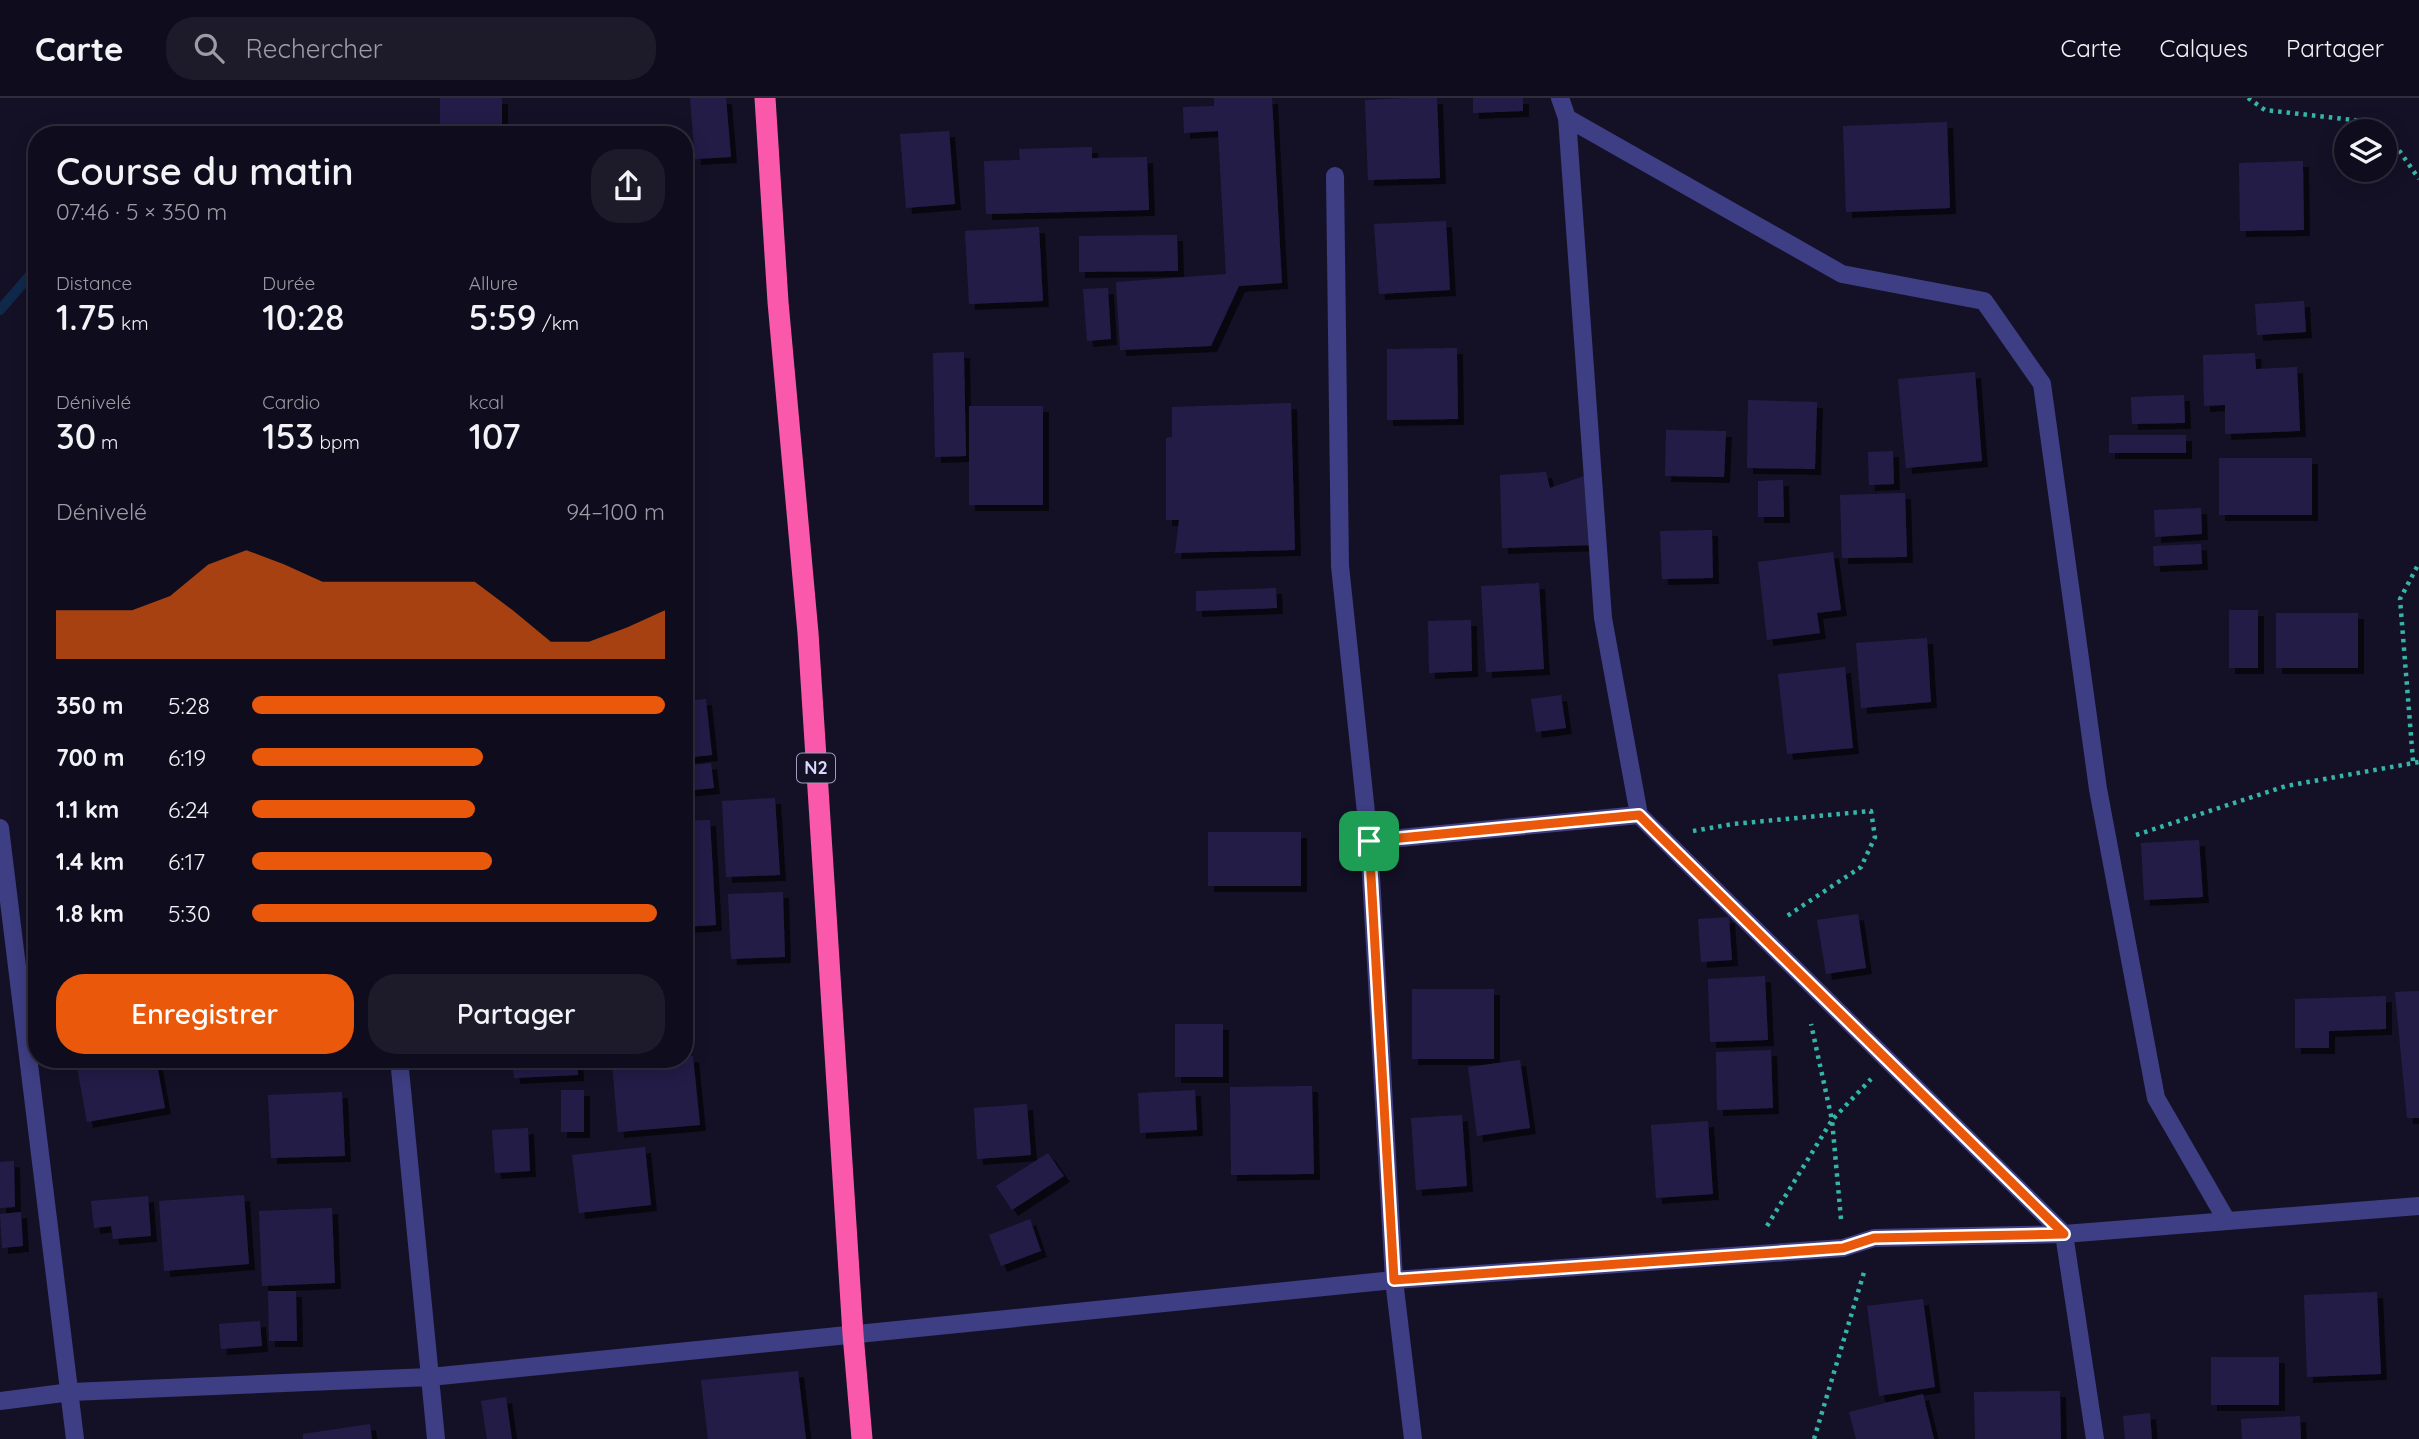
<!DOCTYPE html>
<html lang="fr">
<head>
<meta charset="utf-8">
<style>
	:root { --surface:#0f0d1d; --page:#1d1b2a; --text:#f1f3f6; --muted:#9b9ca4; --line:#2f2d3b; --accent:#ea580c }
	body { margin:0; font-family:Quicksand,sans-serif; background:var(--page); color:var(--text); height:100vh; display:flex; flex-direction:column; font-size:26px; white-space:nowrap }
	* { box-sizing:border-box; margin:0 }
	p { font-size:23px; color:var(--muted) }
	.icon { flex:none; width:38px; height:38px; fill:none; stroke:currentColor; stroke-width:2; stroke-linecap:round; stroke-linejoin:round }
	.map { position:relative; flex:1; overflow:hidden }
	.details { position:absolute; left:28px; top:28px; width:665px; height:942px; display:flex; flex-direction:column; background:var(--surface); border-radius:28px; box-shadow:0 4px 18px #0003,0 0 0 2px var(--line) }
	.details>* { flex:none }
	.tools { position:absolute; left:2334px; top:21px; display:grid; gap:14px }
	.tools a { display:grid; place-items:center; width:63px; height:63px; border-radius:50%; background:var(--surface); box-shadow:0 4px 18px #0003,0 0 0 2px var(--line); font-size:35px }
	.pin { position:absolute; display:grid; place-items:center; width:60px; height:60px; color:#fff; margin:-30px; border-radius:14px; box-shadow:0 4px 10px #0006 }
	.round { display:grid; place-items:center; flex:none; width:74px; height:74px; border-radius:28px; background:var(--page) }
	.headline { display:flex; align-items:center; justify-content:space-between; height:119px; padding:0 28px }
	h1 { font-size:38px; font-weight:600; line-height:52px }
	.metrics { display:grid; grid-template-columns:repeat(3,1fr); gap:10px; height:119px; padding:7px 28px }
	.metrics div { display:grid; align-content:center }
	.metrics b { font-size:35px; font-weight:600 }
	.metrics small { font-size:19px; font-weight:400 }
	.metrics p { font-size:19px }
	.chart { height:196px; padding:14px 28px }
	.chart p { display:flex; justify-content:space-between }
	.chart svg { width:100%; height:126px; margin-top:7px; fill:var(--accent); opacity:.7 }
	.primary-button { display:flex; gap:14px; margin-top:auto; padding:14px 28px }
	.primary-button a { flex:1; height:80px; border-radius:28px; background:var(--accent); color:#fff; font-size:28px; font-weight:600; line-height:80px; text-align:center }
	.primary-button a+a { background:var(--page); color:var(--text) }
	ul { padding:0 28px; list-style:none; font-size:23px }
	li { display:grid; grid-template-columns:112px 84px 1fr; align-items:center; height:52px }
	li i { height:18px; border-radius:9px; background:var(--accent) }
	header { display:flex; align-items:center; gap:42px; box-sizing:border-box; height:98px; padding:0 35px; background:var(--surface); border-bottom:2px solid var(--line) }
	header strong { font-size:33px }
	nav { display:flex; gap:38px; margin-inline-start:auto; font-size:24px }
	.search { width:490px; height:63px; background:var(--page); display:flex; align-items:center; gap:18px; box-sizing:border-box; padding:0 24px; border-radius:28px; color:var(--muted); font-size:26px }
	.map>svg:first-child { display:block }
</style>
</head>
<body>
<header>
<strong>Carte</strong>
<div class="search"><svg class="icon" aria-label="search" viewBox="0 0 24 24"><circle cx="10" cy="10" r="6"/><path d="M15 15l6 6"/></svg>Rechercher</div>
<nav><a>Carte</a><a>Calques</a><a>Partager</a></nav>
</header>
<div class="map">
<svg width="2419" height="1341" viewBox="0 0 2419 1341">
	<defs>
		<filter id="shadow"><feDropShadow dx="6" dy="6" stdDeviation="0" flood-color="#0009"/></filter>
	</defs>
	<rect width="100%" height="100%" fill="#141127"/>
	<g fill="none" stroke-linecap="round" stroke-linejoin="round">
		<path stroke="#10294b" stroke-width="10" d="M0 212 37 169"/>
	</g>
	<path fill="#241d47" filter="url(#shadow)" d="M440 0H502V37H440Z
		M690 0H726L731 59 695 61Z
		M1214 0H1272L1282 185 1239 188 1211 248 1120 252 1116 184 1226 176 1218 33 1184 35 1183 9 1214 8Z
		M1409 0H1437L1440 80 1368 82 1365 2Z
		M1473 0H1523V13L1473 15Z
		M1947 24 1950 110 1846 114 1843 28Z
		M949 33 955 106 906 110 900 36Z
		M1092 49V60L1147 59 1149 112 986 116 984 63 1020 62 1019 51Z
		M2303 63 2304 132 2240 133 2239 65Z
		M1446 123 1450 192 1379 196 1374 126Z
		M1039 129 1043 203 969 206 965 133Z
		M1177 137 1178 173 1079 174V138Z
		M1108 190 1111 241 1087 243 1083 191Z
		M2304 203 2306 234 2257 237 2255 206Z
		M1457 250 1458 321 1387 322V251Z
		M964 254 966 358 935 359 933 255Z
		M2255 255 2256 271 2297 269 2300 333 2225 336V307L2204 308 2203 257Z
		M1975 274 1982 363 1906 370 1898 281Z
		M2184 297 2185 325 2132 326 2131 299Z
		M1748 302 1817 304 1815 371 1747 370Z
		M1291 305 1295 452 1175 455 1179 422H1166V340L1172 339V309Z
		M969 308H1043V407H969Z
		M1666 332 1726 333 1724 379 1665 378Z
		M2109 337H2186V355H2109Z
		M1893 353 1894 386 1869 387 1868 354Z
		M2219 360H2312V417H2219Z
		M1546 374 1550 390 1584 378 1595 447 1502 450 1500 377Z
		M1783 382 1784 419H1758V383Z
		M1905 395 1907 459 1842 460 1840 397Z
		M2201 410 2202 436 2155 439 2154 412Z
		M1712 432 1713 480 1662 481 1660 433Z
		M2201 446 2202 466 2154 468 2153 448Z
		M1833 454 1841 512 1817 515 1820 535 1767 542 1758 464Z
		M1539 485 1544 571 1486 574 1481 488Z
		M1276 490 1277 510 1196 513V493Z
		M2229 512H2258V570H2229Z
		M2276 515H2358V570H2276Z
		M1471 522 1472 573 1429 575 1428 523Z
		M1927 540 1931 604 1861 610 1856 545Z
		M1845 569 1853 650 1787 656 1778 576Z
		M1561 597 1566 630 1536 634 1531 601Z
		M706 601 712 657 684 660V603Z
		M711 665 714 690 684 693V668Z
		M775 700 780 777 726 779 722 703Z
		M710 722 716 827 684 829V723Z
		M1208 734H1301V788H1208Z
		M2199 742 2203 799 2144 802 2141 745Z
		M783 794 785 859 731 861 728 796Z
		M1858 816 1866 870 1826 876 1817 822Z
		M1729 819 1732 862 1701 864 1698 821Z
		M1765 878 1768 942 1710 944 1708 881Z
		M1412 891H1494V961H1412Z
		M2419 893V1020H2407L2395 894Z
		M2386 898V931L2329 933V950H2295V901Z
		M1175 926H1223V979H1175Z
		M1771 952 1773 1010 1717 1012 1716 954Z
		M693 958 700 1027 618 1034 612 965 684 961V959Z
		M122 961H156L165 1010 87 1024 77 969Z
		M512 961H577L578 977 514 980Z
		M1520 962 1530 1030 1477 1038 1468 969Z
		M1312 988 1314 1076 1231 1077 1230 989Z
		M561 992H584V1034H561Z
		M1195 992 1197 1032 1140 1035 1138 995Z
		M342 994 345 1058 271 1060 268 997Z
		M1027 1006 1031 1057 977 1061 974 1010Z
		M1462 1017 1467 1088 1416 1092 1411 1020Z
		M1708 1023 1713 1096 1656 1100 1651 1027Z
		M528 1030 530 1073 495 1075 492 1032Z
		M645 1049 651 1107 579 1115 572 1057Z
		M1048 1055 1064 1078 1012 1112 996 1088Z
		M14 1063 15 1109 0 1110V1064Z
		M244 1097 249 1166 164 1173 159 1103Z
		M148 1098 151 1138 113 1141 111 1128 94 1130 91 1103Z
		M332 1110 335 1185 262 1188 259 1113Z
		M21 1114 23 1148 2 1150 0 1116Z
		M1030 1121 1041 1153 1001 1168 989 1137Z
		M268 1193H296L297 1243H269Z
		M2377 1194 2381 1276 2307 1279 2304 1197Z
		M1923 1201 1935 1289 1879 1298 1867 1208Z
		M260 1223 262 1248 221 1251 219 1226Z
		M2211 1259H2279V1307H2211Z
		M798 1273 806 1341H708L701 1282Z
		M2060 1293 2061 1341H1975L1974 1294Z
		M1923 1296 1934 1341H1856L1849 1314Z
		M506 1299 512 1341H487L481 1303Z
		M2150 1315 2152 1341H2125L2123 1318Z
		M2300 1318 2301 1341H2242L2241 1321Z
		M370 1326 372 1341H303V1336Z"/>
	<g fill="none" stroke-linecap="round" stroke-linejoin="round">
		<path stroke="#34b5a8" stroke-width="4.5" stroke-dasharray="3.5 5" stroke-linecap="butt" d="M2248 0 2265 12 2380 25 2419 81
			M2413 663 2400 501 2419 465
			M1693 733 1733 726 1871 713 1875 739 1861 769 1784 820
			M2136 737 2286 688 2419 664
			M1841 1121 1832 1022 1871 981
			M1767 1128 1832 1022 1811 926
			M1814 1341 1865 1171"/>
		<path stroke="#3e3e84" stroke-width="18" d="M1560 0 1567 20 1603 520 1639 717 2064 1136 2095 1341
			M1567 20 1842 176 1984 203 2042 286 2098 691 2156 1000 2227 1123
			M1335 78 1340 468 1369 743 1394 1182 1413 1341
			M0 730 75 1341
			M1369 743 1639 717
			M399 961 436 1341
			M0 1303 71 1294 430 1279 1394 1182 1843 1150 1874 1140 2064 1136 2419 1108"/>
		<path stroke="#f958ab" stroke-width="21" d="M765 0 778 204 808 535 853 1236 862 1341"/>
	</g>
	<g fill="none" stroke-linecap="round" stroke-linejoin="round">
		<g stroke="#fff" stroke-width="14">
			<path id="route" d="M1639 717 1660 738 2064 1136 1874 1140 1843 1150 1394 1182 1369 743Z"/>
		</g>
		<use href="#route" stroke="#ea580c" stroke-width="9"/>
	</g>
	<g text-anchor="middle" stroke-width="5" stroke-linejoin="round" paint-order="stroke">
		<rect fill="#141127" stroke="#9f9cbe" stroke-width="2" x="797" y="655.5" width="38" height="29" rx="5"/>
		<g font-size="18" font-weight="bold" fill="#dbd8fe">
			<text x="816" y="676">N2</text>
		</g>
	</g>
</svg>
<div class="tools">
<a><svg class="icon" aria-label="layers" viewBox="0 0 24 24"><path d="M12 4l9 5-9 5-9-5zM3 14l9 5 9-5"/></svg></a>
</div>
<div class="pin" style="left:1369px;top:743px;background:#1e9e55"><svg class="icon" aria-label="arrive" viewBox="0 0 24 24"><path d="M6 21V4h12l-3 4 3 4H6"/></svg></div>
<section class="details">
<div class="headline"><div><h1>Course du matin</h1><p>07:46 · 5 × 350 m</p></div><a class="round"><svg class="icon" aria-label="share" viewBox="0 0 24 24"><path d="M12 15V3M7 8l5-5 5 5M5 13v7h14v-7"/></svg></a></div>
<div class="metrics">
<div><p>Distance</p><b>1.75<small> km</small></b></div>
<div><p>Durée</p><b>10:28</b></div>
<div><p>Allure</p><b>5:59<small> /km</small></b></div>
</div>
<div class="metrics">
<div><p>Dénivelé</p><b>30<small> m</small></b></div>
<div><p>Cardio</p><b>153<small> bpm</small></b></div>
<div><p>kcal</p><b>107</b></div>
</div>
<div class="chart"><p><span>Dénivelé</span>94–100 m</p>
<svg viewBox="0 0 160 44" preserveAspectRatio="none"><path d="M0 44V27L10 27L20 27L30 22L40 11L50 6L60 11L70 17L80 17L90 17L100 17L110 17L120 27L130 38L140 38L150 33L160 27V44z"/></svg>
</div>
<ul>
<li><b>350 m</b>5:28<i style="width:100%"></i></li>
<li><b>700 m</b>6:19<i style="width:56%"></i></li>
<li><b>1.1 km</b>6:24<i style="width:54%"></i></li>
<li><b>1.4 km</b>6:17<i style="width:58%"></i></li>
<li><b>1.8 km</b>5:30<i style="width:98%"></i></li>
</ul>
<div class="primary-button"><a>Enregistrer</a><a>Partager</a></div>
</section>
</div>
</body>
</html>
